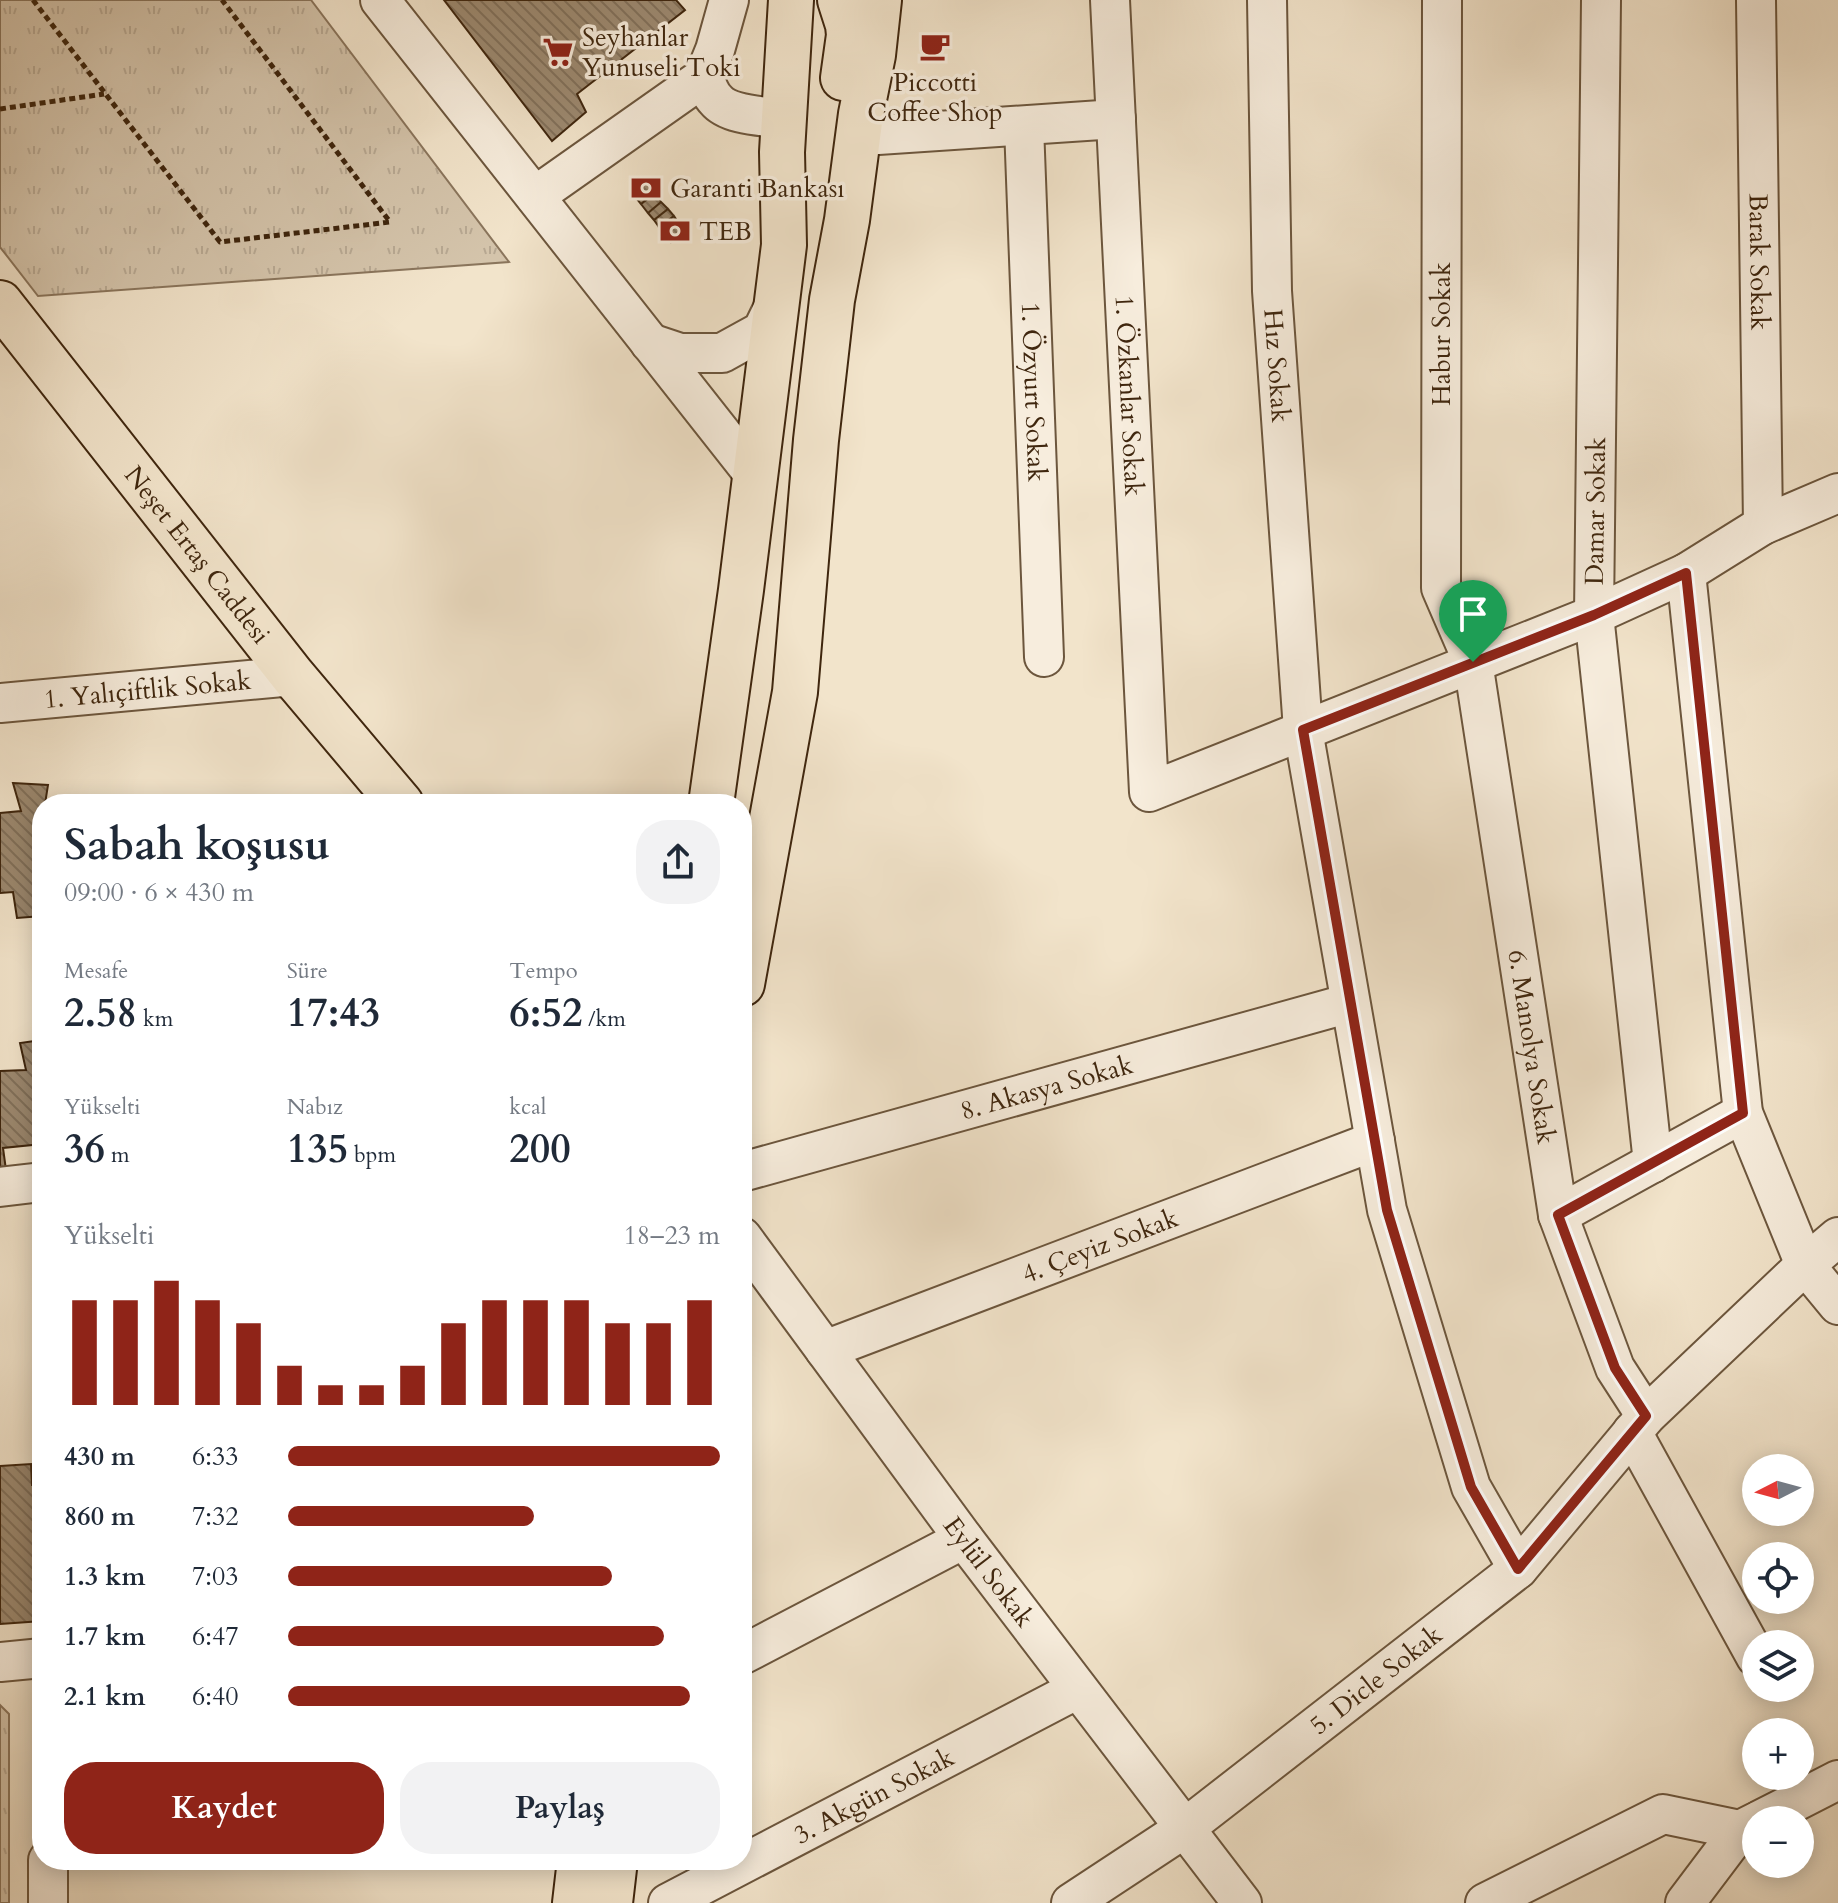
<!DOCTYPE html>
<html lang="tr">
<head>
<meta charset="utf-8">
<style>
	:root { --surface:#fff; --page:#f2f2f3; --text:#1f2937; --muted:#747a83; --accent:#8f2418 }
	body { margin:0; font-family:Cardo,serif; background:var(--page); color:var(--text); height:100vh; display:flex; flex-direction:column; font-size:30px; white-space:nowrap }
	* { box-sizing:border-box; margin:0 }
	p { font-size:26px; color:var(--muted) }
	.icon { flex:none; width:44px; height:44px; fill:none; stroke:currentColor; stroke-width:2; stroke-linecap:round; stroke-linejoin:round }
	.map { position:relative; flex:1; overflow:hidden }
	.details { position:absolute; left:32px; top:794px; width:720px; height:1076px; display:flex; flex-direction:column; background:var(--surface); border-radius:32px; box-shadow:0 4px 20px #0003 }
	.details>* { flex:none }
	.needle { width:52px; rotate:264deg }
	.tools { position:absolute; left:1742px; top:1454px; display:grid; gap:16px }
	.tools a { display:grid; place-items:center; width:72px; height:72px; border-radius:50%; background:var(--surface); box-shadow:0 4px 20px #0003; font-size:40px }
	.pin { position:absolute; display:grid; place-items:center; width:68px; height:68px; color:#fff; margin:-82px -34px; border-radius:50% 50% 50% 0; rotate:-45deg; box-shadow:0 0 8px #0007 }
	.pin .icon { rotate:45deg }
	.round { display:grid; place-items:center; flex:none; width:84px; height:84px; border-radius:32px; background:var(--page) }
	.head { display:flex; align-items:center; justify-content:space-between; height:136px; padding:0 32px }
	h1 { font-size:44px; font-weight:800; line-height:60px }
	.figures { display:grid; grid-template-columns:repeat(3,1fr); gap:12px; height:136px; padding:8px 32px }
	.figures div { display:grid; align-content:center }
	.figures b { font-size:40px; font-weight:800 }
	.figures small { font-size:22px; font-weight:400 }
	.figures p { font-size:22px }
	.chart { height:224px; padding:16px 32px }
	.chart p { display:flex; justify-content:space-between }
	.chart svg { width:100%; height:144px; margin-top:8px; stroke:var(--accent); stroke-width:6 }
	.cta { display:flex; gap:16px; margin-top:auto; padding:16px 32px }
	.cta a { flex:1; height:92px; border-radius:32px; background:var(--accent); color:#fff; font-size:32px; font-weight:800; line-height:92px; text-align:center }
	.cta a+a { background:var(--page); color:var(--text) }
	ul { padding:0 32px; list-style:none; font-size:26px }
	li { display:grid; grid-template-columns:128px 96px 1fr; align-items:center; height:60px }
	li i { height:20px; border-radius:10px; background:var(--accent) }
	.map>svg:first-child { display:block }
</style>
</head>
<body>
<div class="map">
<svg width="1838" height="1903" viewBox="0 0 1838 1903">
	<defs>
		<pattern id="park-tufts" width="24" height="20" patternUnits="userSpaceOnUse" patternTransform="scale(2)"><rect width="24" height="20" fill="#d4c4ab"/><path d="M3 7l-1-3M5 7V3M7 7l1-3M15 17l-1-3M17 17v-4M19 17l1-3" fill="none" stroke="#b7a892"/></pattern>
		<pattern id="building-back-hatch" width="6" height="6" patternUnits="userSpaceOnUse" patternTransform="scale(2)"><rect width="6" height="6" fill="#9c8970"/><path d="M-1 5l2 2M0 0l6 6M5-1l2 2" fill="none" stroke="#81705a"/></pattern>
	</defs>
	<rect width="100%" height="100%" fill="#f2e4cb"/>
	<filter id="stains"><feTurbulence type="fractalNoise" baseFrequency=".0025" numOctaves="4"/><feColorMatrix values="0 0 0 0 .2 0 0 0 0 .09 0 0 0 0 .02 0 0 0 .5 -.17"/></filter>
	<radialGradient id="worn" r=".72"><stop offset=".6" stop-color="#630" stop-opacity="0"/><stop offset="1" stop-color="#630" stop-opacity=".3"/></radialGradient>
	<path fill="url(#park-tufts)" stroke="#8a755c" stroke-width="2" d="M0 0H311L509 262 38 296 0 247Z
		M0 1705 9 1714V1903H0Z"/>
	<path fill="url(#building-back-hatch)" stroke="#3f260e" stroke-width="2" d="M444 0H676L685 10 577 94 586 112 552 141Z
		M648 182 655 193 641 204 633 194Z
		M655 193 661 202 648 213 641 204Z
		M661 202 668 209 654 220 648 213Z
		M668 209 674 216 659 227 654 220Z
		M674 216 678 222 665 233 659 227Z
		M678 222 685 230 671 242 665 233Z
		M13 783 48 785 45 804H42V916L17 918 13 892 0 893V813L21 811Z
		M42 1040V1144L3 1148 6 1170 0 1171V1071L26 1070 20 1043Z
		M31 1464 32 1485 42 1484V1621L0 1624V1466Z"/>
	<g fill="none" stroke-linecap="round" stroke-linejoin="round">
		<g stroke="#6c563d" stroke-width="42">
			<g id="minor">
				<path d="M380 0 756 477"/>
				<path d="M729 0 715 50 704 77C707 85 710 94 716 100 729 116 765 116 784 119"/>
				<path id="s1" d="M1110 0 1149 792 1594 615 1686 573 1763 525 1838 493"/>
				<path id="s2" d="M1267 0 1272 291 1303 730 1387 1210 1471 1487 1518 1569"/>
				<path id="s3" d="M1442 0 1441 588 1473 662 1558 1215 1615 1368 1646 1416"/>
				<path d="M1601 0 1594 615 1653 1163"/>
				<path id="s4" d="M1756 0 1763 525"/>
				<path id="s5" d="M1024 126 1044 657"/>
				<path d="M878 135 1116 119"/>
				<path d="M535 196 704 77"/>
				<path d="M650 343 680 353H722L762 331 777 300"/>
				<path d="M1686 573 1743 1113 1805 1265 1838 1305"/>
				<path id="s6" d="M0 703 293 676"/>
				<path id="s7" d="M742 1172 1350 1003"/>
				<path d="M0 1187 42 1182"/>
				<path d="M1558 1215 1743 1113"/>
				<path id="s8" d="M742 1237 964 1539 1242 1903"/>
				<path id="s9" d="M825 1350 1375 1141"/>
				<path d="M1632 1432 1756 1657"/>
				<path d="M742 1655 964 1539"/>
				<path d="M0 1662 42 1658"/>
				<path d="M1760 1820 1838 1780"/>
				<path d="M48 1903V1860"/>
				<path id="s10" d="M668 1903 1078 1689"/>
				<path id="s11" d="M1071 1903 1185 1828 1518 1569 1646 1416 1805 1265 1838 1237"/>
				<path d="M1485 1903 1663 1814 1740 1830"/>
				<path d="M1685 1903 1740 1830 1756 1822"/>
			</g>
		</g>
		<g stroke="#3f260e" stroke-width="48">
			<g id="major">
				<path d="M840 0 848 25 849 35 843 78"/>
				<path id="s12" d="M0 303 293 676 401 804"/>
				<path d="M711 804 741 590 784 245 782 152 791 0"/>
				<path d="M742 984 795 692 816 440 832 300 847 220 861 114 873 55 879 0"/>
				<path d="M575 1903 580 1860"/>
				<path d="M610 1903 615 1860"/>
			</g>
		</g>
		<path stroke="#3f260e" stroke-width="5" stroke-dasharray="6 4" stroke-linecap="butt" d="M33 0 220 242 390 222 222 0
			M0 109 104 94"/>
		<use href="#minor" stroke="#f7eddd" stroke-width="38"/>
		<use href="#major" stroke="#f2e4cb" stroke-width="44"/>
	</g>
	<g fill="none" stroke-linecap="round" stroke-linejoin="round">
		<g stroke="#fff" stroke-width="16">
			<path id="route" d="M1686 573 1743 1113 1558 1215 1615 1368 1646 1416 1518 1569 1471 1487 1387 1210 1303 730 1594 615Z"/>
		</g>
		<use href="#route" stroke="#8f2418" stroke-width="10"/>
	</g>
	<defs>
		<g id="cafe-bare" transform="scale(2.4)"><path d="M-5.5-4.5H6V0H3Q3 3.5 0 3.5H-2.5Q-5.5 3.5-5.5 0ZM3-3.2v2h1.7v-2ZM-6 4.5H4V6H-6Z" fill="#8f2418" stroke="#f7eddd" stroke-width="2.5" paint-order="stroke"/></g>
		<g id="supermarket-bare" transform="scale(2.4)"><path d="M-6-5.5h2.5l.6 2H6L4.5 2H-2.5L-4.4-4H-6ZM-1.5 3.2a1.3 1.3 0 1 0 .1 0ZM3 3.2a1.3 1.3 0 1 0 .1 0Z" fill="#8f2418" stroke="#f7eddd" stroke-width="2.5" paint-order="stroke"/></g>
		<g id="bank-bare" transform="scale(2.4)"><path d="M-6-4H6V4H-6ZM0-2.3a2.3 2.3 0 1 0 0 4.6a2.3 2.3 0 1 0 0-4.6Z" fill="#8f2418" stroke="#f7eddd" stroke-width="2.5" paint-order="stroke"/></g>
	</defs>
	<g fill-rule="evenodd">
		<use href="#cafe-bare" x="935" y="46"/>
		<use href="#supermarket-bare" x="558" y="52"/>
		<use href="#bank-bare" x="646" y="188"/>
		<use href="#bank-bare" x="675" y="231"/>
	</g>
	<g text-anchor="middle" stroke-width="7" stroke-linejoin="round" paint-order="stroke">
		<g font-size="26" fill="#3f260e" stroke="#f7eddd" text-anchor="start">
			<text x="582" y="46">Seyhanlar<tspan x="582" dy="30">Yunuseli Toki</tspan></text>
			<text x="935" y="91" text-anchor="middle">Piccotti<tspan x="935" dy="30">Coffee Shop</tspan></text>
			<text x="670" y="197">Garanti Bankası</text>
			<text x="699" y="240">TEB</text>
		</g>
		<g font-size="26" fill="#3f260e" stroke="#f7eddd">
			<text dy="9" stroke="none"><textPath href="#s4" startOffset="262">Barak Sokak</textPath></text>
			<text transform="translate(1441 334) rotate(-90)" y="9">Habur Sokak</text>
			<text dy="9" stroke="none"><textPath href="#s2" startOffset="366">Hız Sokak</textPath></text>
			<text dy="9" stroke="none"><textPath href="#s5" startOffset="266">1. Özyurt Sokak</textPath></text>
			<text dy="9" stroke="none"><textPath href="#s1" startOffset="396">1. Özkanlar Sokak</textPath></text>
			<text transform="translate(1595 511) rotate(-89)" y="9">Damar Sokak</text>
			<text dy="9" stroke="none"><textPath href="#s12" startOffset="320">Neşet Ertaş Caddesi</textPath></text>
			<text dy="9" stroke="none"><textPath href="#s6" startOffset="148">1. Yalıçiftlik Sokak</textPath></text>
			<text dy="9" stroke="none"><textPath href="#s3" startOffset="1058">6. Manolya Sokak</textPath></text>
			<text dy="9" stroke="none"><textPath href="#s7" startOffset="316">8. Akasya Sokak</textPath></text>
			<text dy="9" stroke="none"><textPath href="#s9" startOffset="294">4. Çeyiz Sokak</textPath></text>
			<text dy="9" stroke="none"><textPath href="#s8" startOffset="416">Eylül Sokak</textPath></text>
			<text dy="9" stroke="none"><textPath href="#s11" startOffset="378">5. Dicle Sokak</textPath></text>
			<text dy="9" stroke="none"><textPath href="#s10" startOffset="232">3. Akgün Sokak</textPath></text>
		</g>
	</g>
	<rect width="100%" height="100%" filter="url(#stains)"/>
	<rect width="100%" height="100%" fill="url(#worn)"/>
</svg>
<div class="tools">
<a><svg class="needle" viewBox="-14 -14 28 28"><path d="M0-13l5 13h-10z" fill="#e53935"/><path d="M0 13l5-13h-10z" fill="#747a83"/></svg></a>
<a><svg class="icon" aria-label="locate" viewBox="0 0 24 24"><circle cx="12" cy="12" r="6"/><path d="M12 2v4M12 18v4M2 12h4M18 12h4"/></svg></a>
<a><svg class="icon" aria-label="layers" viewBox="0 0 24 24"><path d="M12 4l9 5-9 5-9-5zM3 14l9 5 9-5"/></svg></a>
<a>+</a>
<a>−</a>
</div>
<div class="pin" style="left:1473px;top:662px;background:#1e9e55"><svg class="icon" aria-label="arrive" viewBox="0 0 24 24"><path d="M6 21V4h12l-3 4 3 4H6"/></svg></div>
<section class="details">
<div class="head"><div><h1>Sabah koşusu</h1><p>09:00 · 6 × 430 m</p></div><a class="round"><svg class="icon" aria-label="share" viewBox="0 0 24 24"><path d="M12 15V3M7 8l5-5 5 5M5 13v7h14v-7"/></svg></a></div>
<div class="figures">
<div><p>Mesafe</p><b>2.58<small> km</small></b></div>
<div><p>Süre</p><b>17:43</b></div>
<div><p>Tempo</p><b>6:52<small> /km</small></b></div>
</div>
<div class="figures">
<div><p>Yükselti</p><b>36<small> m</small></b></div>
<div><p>Nabız</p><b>135<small> bpm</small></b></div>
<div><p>kcal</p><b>200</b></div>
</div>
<div class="chart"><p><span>Yükselti</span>18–23 m</p>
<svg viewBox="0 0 160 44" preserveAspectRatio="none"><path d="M5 44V12M15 44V12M25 44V6M35 44V12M45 44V19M55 44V32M65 44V38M75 44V38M85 44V32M95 44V19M105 44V12M115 44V12M125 44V12M135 44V19M145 44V19M155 44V12"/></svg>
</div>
<ul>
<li><b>430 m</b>6:33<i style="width:100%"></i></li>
<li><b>860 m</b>7:32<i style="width:57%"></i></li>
<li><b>1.3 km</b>7:03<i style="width:75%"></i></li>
<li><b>1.7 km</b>6:47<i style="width:87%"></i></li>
<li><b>2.1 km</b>6:40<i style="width:93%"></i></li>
</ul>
<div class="cta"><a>Kaydet</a><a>Paylaş</a></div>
</section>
</div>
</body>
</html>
